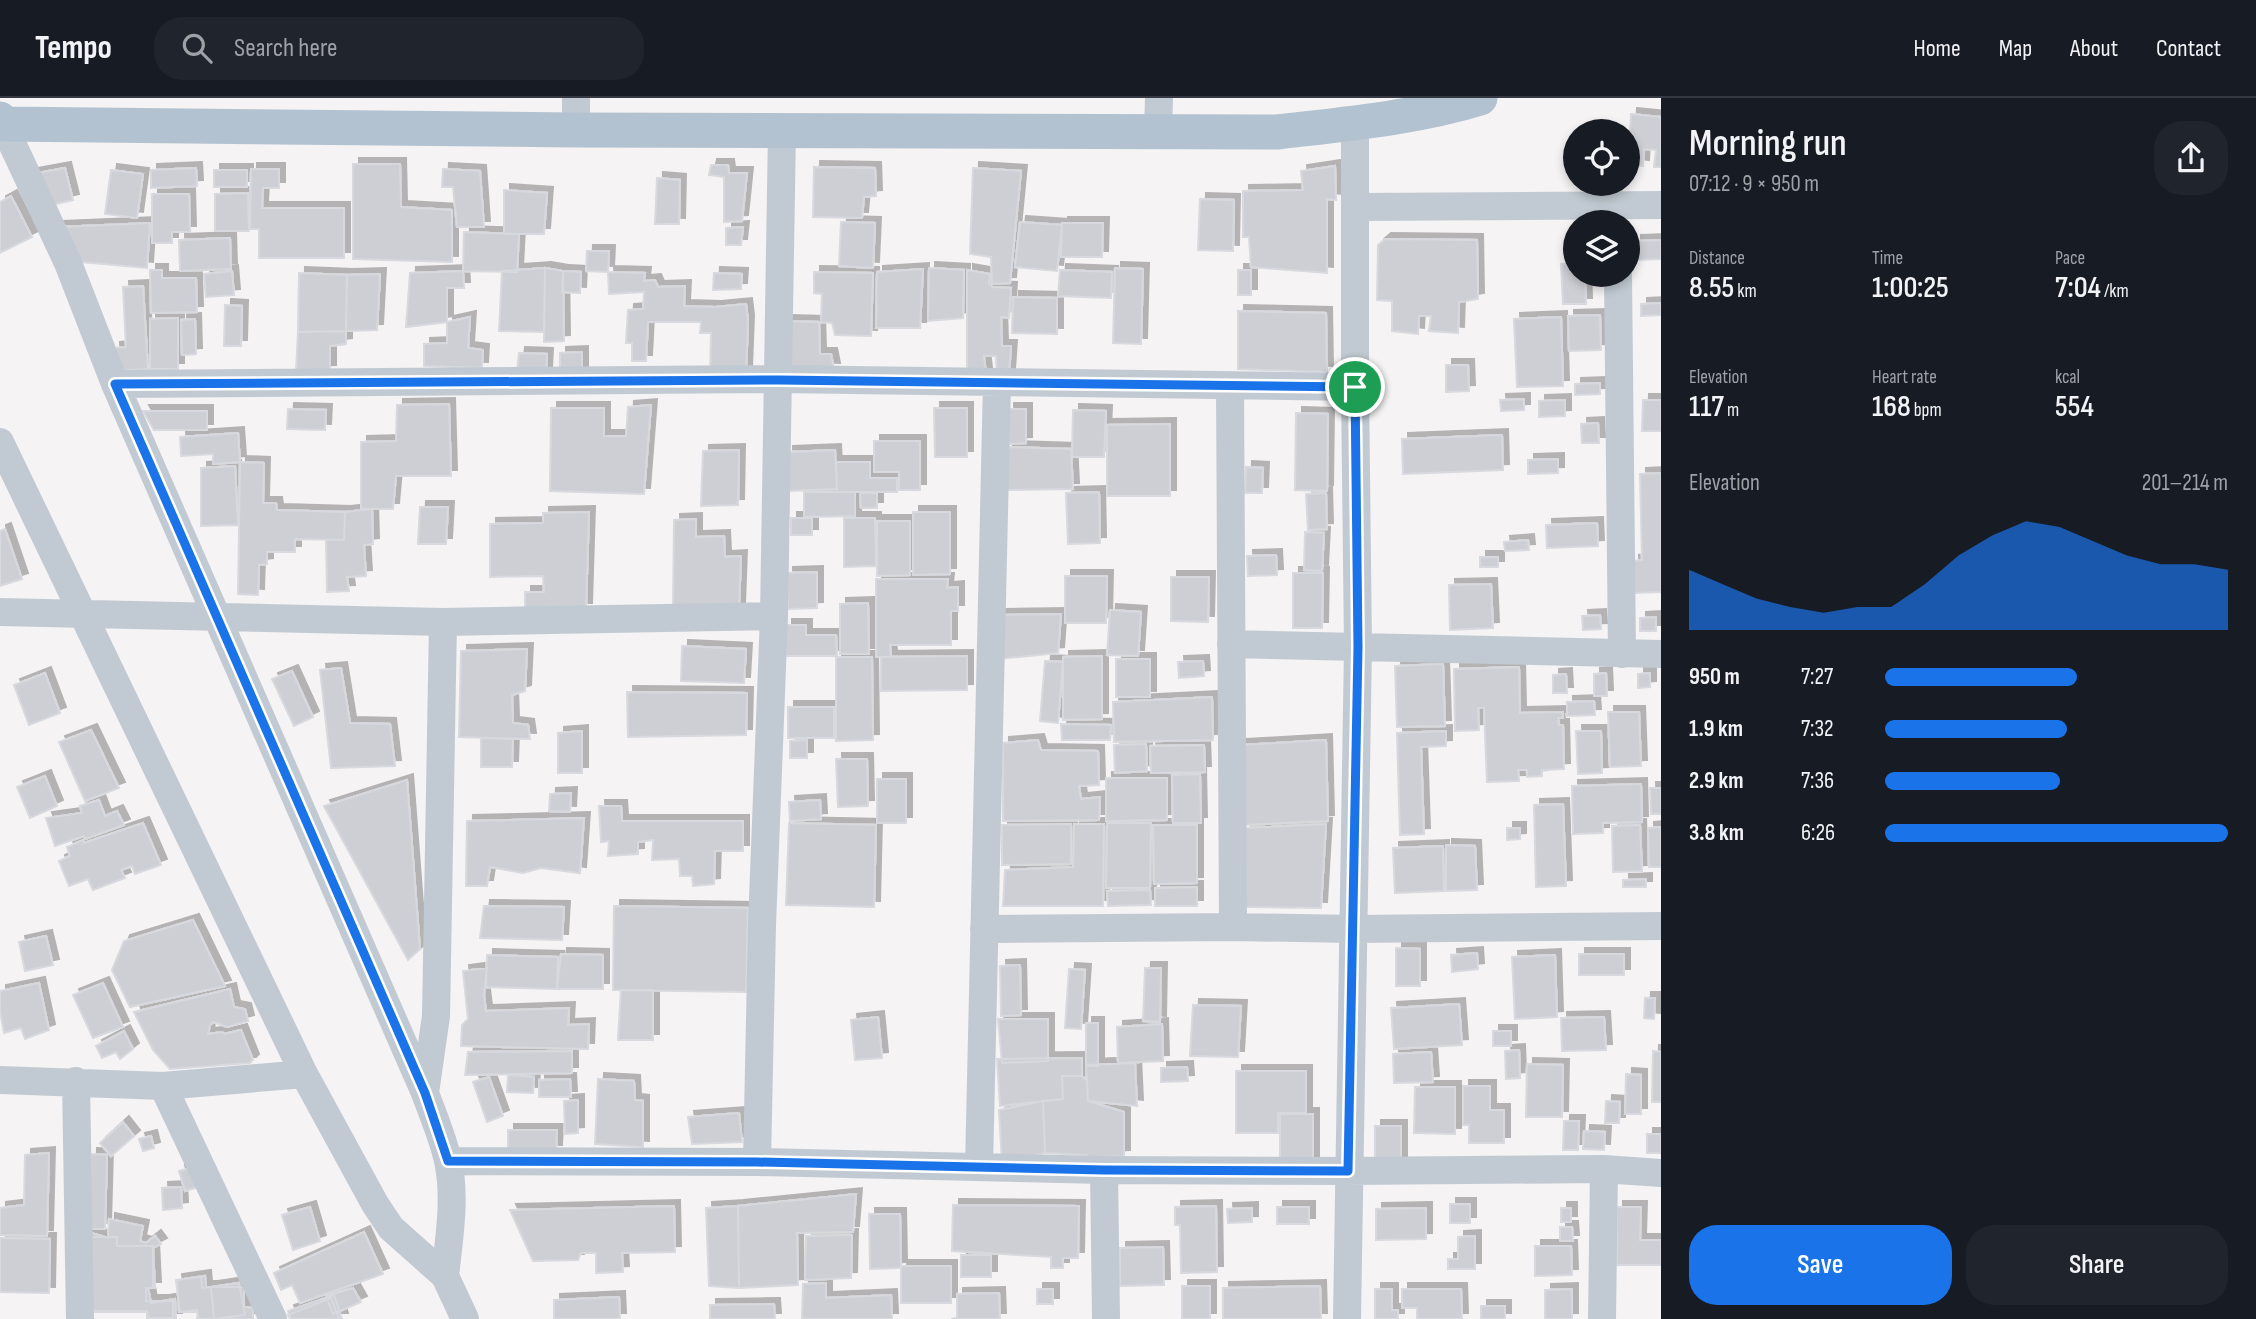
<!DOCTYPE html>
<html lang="en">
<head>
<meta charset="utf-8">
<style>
	:root { --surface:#171b24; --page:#20242c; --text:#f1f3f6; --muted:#9ea1a6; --line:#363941; --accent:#1a73e8 }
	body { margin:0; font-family:"Sofia Sans Condensed",sans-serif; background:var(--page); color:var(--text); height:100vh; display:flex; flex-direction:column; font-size:26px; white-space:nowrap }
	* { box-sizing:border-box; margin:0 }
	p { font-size:23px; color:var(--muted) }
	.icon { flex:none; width:38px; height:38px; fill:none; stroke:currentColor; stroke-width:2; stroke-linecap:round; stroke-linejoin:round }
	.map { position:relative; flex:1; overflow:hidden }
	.drawer { display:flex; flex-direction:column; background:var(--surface); width:595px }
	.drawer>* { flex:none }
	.controls { position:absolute; left:1563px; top:21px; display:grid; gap:14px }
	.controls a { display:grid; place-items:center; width:77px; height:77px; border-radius:50%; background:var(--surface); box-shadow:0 4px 10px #0003; font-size:35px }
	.pin { position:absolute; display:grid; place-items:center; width:60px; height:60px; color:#fff; margin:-30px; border:4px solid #fff; border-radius:50%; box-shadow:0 2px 7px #0007 }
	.round { display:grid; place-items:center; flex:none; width:74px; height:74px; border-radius:28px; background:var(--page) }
	.headline { display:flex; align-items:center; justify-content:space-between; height:119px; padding:0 28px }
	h1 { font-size:38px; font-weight:600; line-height:52px }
	.figures { display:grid; grid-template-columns:repeat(3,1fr); gap:10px; height:119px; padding:7px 28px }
	.figures div { display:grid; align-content:center }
	.figures b { font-size:30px; font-weight:600 }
	.figures small { font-size:19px; font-weight:400 }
	.figures p { font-size:19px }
	.chart { height:196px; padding:14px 28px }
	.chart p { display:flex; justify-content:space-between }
	.chart svg { width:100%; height:126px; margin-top:7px; fill:var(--accent); opacity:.7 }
	.primary-button { display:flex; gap:14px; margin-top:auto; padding:14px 28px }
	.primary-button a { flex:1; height:80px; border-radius:28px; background:var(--accent); color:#fff; font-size:28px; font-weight:600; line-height:80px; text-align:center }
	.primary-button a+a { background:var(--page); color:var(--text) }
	ul { padding:0 28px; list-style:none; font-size:23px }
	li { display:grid; grid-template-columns:112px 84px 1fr; align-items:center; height:52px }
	li i { height:18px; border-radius:9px; background:var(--accent) }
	header { display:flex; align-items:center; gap:42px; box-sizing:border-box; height:98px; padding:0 35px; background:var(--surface); border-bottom:2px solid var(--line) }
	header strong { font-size:33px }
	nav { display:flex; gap:38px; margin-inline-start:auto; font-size:24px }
	.search { width:490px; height:63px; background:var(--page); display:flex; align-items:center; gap:18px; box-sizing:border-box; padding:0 24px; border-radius:28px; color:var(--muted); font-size:26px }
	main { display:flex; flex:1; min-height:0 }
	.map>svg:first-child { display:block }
</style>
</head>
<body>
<header>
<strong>Tempo</strong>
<div class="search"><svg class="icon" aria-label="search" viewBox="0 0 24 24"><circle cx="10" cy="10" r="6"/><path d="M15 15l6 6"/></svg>Search here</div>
<nav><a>Home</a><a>Map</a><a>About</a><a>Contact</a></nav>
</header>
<main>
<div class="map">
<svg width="1661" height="1221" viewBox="0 0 1661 1221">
	<defs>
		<filter id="shadow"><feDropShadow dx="6" dy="-6" stdDeviation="0" flood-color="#0004"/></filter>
	</defs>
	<rect width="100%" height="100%" fill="#f5f3f3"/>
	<path fill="#cdcfd5" stroke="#d7d9de" stroke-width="2" filter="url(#shadow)" d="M1631 16 1661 19V69H1654L1656 52 1644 51 1643 68 1628 66Z
		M353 66H400L401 109 452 112V164L353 161Z
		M711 67H728L729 75H747L742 123 724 124V79L709 77Z
		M1335 68 1336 102 1327 101V175L1251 169 1249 139H1243V93L1303 92 1301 73Z
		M814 69 875 70 876 98 864 99 862 120 813 119Z
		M65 70 73 102 51 107 32 76Z
		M196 70 197 88 151 90V72Z
		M973 70 1021 73 1010 185 992 186 991 159 970 156Z
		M251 71H279V90H263L262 110H344V160H259V131H250Z
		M443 71 480 73 484 129H457L453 89H442Z
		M111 72 143 76 137 120 105 116Z
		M214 72H247V89H214Z
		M657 80 680 82 679 126H655Z
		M504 92 547 95 544 136H504Z
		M248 95 249 133H215V96Z
		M152 96H189L190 134H172V145H152Z
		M11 98 32 139 0 155V104Z
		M1200 101 1234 102 1233 153 1198 152Z
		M841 124 875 125 873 170 839 168Z
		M1020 124 1062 127 1057 173 1015 169Z
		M150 125 147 170 81 164 58 129Z
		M1062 125H1103L1102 159H1061Z
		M743 129 741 147H726V130Z
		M464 134 519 136 517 174 463 173Z
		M230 140 231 171 180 173 179 142Z
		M1385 141 1477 142 1478 201 1459 204 1458 235 1429 233 1431 218H1419L1418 236 1392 233V203L1377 202 1378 147Z
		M1661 142V161L1635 162V143Z
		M587 153H609L608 174 586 173Z
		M1575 165V177H1585L1586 206H1563L1561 166Z
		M545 170 544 234 499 233 502 173Z
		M545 170 563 173 564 243 544 244Z
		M929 170 964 172 963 220 928 223Z
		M1115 170 1143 171 1141 246 1113 245Z
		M923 171 920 230H876L877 174Z
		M150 172H162V180H196L197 214 151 215Z
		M967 172 990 176 989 185 992 189 1011 190 1009 220 1001 219 1002 248H1011L1009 277 997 278 996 258H984L986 276H967Z
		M1060 172 1112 174 1111 200 1058 198Z
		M1238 172H1251V197H1238Z
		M232 173 234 197 206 199 204 176Z
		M463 173 464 190H447V224L406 229 410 175Z
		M563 173 581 174 580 195 562 194Z
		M608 174 645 175 644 183 655 182 658 189 685 188 684 208 715 209 746 206 748 223 746 275 710 276 711 235H700L701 224H648L646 263H632V245H626L628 212 643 211 644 194 609 196Z
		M814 174 873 175 871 238 835 237 832 225 821 224 822 196 814 195Z
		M299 175 347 177 346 233 298 234Z
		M714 175 742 176 741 191 713 192Z
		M380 176 377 232 346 233 347 177Z
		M143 188 148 271 115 273 114 250 126 249 123 189Z
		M1013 199 1057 200V236L1012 235Z
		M1661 205V217L1641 218V206Z
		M225 207 242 208 241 248H224Z
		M1238 213 1326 215 1327 274 1238 271Z
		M1600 217 1601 252 1569 253 1568 218Z
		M470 219 468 250 483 252 482 270 424 268V246L447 245V224Z
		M1561 219 1563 288 1517 289 1514 221Z
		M178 220V271H150V221Z
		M195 221 196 256 182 257 181 222Z
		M784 223 819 224 820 256H831L834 271 783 269Z
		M346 233V246L330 248V273L296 274 298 234Z
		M582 254V274H560V255Z
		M519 255 547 256 546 275 517 274Z
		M1446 267H1468L1469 293 1446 294Z
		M1600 285V296L1575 297V286Z
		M1524 301V312L1501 313 1500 302Z
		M1565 302V318L1539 319V303Z
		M1643 302H1661V333H1642Z
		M449 306 451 378H396L393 411H361V344L396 343 397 307Z
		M651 307 644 396 550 393 551 310H604V338H626L628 309Z
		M934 310H967V359H935Z
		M288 311 326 312 325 332 287 331Z
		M1008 311H1026V345L1009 346Z
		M1073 312 1106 313 1104 359H1072Z
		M143 313H207V332H154Z
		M1296 315 1328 316 1327 393 1295 392Z
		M1598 325 1599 345H1582L1581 326Z
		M1170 326V398H1107V327Z
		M238 335 240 364 213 366V356L181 358 180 339Z
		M1502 337 1503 372 1403 376 1402 341Z
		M874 343H920V392H899V374H874Z
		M1007 349 1071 351 1073 391 1007 392Z
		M739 352 738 407 701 408 703 353Z
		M835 352 837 391 788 393 787 354Z
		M1558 361V375L1528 376V362Z
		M240 364 264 365 263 405H276L277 412 345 414 344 442 295 441V454H267V466L259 467 258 497 238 496Z
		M836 364H870V380H897V394H837Z
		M235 368 238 427 201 428V370Z
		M1246 369 1263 370 1262 395H1245Z
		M1661 375V494L1634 495 1633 463 1642 462 1640 376Z
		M804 394H855V418L804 419Z
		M1099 394 1100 445 1068 446 1066 395Z
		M860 395H877V410H861Z
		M1326 395 1327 431 1308 432 1306 396Z
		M420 409H448L446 446H418Z
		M372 411 373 446 364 447 366 478 347 479 349 493 327 494 326 442H344L345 414Z
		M589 414 586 511 525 510V494H544L543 478 490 479V426L543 425V415Z
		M913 414H950V476L913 477Z
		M791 420H812V437H791Z
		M844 420H875L876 468 844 469Z
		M696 421V439L724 438 725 459 741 458 739 511 673 512 674 422Z
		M877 423H910V477L877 478Z
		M1597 425 1598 448 1547 450 1546 427Z
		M5 431 22 481 0 488V433Z
		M1305 434 1324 435 1322 473 1304 472Z
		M1528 442 1529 452 1505 453 1504 444Z
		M1276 457 1277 477 1248 478 1247 458Z
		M1480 459H1498V469H1480Z
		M817 474V510L788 511 787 475Z
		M1293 475H1323L1322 530H1293Z
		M1065 478H1107L1106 525H1065Z
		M1171 479H1209L1208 524 1171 523Z
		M876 481H948L947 490 958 489V513H951V547H890L891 559H876Z
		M1491 486 1493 530 1450 532 1449 487Z
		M868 505 869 556H840V506Z
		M1110 512 1141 514 1138 558 1107 557Z
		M1061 516 1058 555 998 561 999 517Z
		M1600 517 1601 531 1583 532 1582 518Z
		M1656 519V533H1640V520Z
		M786 527H806V537H836L837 558H786Z
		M682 548 746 551 744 585 681 583Z
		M527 551 525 593 512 597 513 625 528 627 530 641 459 639 461 553Z
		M967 558V592L881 593V559Z
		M1102 558V621L1063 622V559Z
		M836 559H872L873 642 836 643Z
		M1116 561H1150V599H1116Z
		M1045 563 1063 564 1058 625 1040 623Z
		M1203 563 1204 578 1179 580 1178 564Z
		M1443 566 1445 628 1397 629 1395 568Z
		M1519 569 1520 615 1563 614V620H1558L1559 627H1563L1564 671 1542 672V678L1527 679V672H1518L1519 683 1487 684 1484 610H1478L1479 632 1455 633 1454 571Z
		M341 570 350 625 390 626 395 668 331 670 320 572Z
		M292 573 313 619 294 628 272 581Z
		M45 575 60 615 29 627 14 587Z
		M1606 575 1607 598H1594V576Z
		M1650 575V589L1638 590V576Z
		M1566 576 1567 595H1553V577Z
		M627 594 747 595 746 637 628 639Z
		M1212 599 1213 642 1114 644 1113 604Z
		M1594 603 1595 617 1567 618V604Z
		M788 609H834V640H788Z
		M1608 614H1639L1641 668 1610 669Z
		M1061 626 1111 627 1110 642H1062Z
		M91 632 119 690 85 703 59 644Z
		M582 633V675H558V635Z
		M1446 633V648L1421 649 1424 736 1400 737 1397 635Z
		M1576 633H1601L1602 675 1578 676Z
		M481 640 513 641 512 669H481Z
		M807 642V660H790V643Z
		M1038 642 1041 652 1098 653 1099 687 1079 688 1081 701 1100 699 1099 722 1003 723V645Z
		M1326 642 1328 723 1244 727 1240 647Z
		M1146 646 1147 673 1115 675 1114 647Z
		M1204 647 1205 674 1151 675 1150 648Z
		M836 661H867L868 708 838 709Z
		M1200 676 1201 725H1173L1172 677Z
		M45 678 57 708 30 720 17 689Z
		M1106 680H1167V722L1106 723Z
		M877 681H906V725H877Z
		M407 682 420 851 408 862 324 708Z
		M1641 686 1642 724 1603 725V735L1573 736 1572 688Z
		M1650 690H1661V716H1651Z
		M571 695 570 714 549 713 550 696Z
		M99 702 105 718 117 713 124 727 85 741 84 738 55 748 46 720 82 715 80 708Z
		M820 702 821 721 790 723 789 704Z
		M1563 706 1566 788 1536 789 1534 707Z
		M599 708H621L622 723H743V753H715L714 786 693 788 692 778H680L679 761 652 762 653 742 638 744V756L608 758 609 743 601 744Z
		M584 720 580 775 541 770 523 775 490 769 487 788H466L467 723Z
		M143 725 161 767 135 776 132 768 121 772 125 780 93 792 88 781 69 788 59 763 70 758 67 749 83 742 84 745Z
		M789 725 876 727 874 809 786 807Z
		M1107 725H1151L1150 790H1106Z
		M1071 726V766L1002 767V727Z
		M1074 726H1104L1103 808H1003L1005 772 1073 769Z
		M1326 726 1321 810 1244 809 1245 730Z
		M1153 727H1197V785L1154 786Z
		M1640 727 1642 773 1613 774 1612 728Z
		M1661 729V769H1649L1648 730Z
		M1507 730H1520V741L1507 742Z
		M1446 747 1475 748 1477 792 1446 793Z
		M1443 748 1444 793 1395 795 1393 750Z
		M1646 781V789H1623V782Z
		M1197 789V808H1155V790Z
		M1150 792 1151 807 1108 808 1107 793Z
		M484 808 564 809 562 842 480 840Z
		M614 808 748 810 746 894 613 892Z
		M193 822 225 888 130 909 112 872 124 843Z
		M46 838 53 867 25 873 19 844Z
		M1396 850 1420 851V888H1396Z
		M1477 855 1478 871 1452 874 1451 857Z
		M561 856 603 857V891H557Z
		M1579 856H1624V877H1579Z
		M487 857 558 859 557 891 486 889Z
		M1555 857 1557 919 1515 921 1512 859Z
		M1020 867 1021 917 1001 918 1000 868Z
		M487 870 484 897 486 913 569 910 568 927 589 926 588 951 461 948 462 927 468 921 463 873Z
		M1145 870H1161L1160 924 1143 923Z
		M1069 871 1085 872 1081 931 1065 930Z
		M39 885 49 932 25 941 21 930 4 935 0 913V893Z
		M103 885 123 929 93 940 73 897Z
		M230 891 234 909 245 911 248 923 227 929 213 924 210 927 208 936 222 934 224 936 241 932 253 962 250 965 170 971 153 952 134 914Z
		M621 892H653V942H618Z
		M1645 900H1655L1654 921 1644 920Z
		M1459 906 1462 947 1394 951 1391 910Z
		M1193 907 1241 908 1238 959 1190 958Z
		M878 919 882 960 855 962 851 922Z
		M1604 919 1606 952 1562 953 1561 920Z
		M998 921H1048V963L1002 965Z
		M1086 925H1098V968H1086Z
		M1162 926 1163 963 1118 965 1117 929Z
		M124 933 133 951 120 961 116 954 102 960 96 948Z
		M1493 933H1511V948H1493Z
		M1519 952 1520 980 1506 981 1505 953Z
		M572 953V975L465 977 468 954Z
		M1653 953 1661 954V1004H1652Z
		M1431 954 1433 984 1394 985 1393 956Z
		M1082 960V978H1062L1063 1001 1000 1008 997 961Z
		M1135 965 1137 1008 1088 1003 1086 967Z
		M1527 966 1563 967 1562 1019H1526Z
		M1187 969 1188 983 1161 984V970Z
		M1236 973H1306V1015H1278V1035H1236Z
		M1626 976 1641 977V1016H1625Z
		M508 977 534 979 533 995 507 994Z
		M1062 978H1082L1087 983 1088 1003 1124 1014V1058L1103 1059 1087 1066V1057L1045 1055 1043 1003 1063 1001Z
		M489 979 503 1018 487 1024 473 984Z
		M570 981 571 999H539V982Z
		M598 981 634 983 635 1002 643 1003V1049L595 1046Z
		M1463 988H1490V1012H1504V1045H1469V1027H1463Z
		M1415 989H1455V1036L1414 1035Z
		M578 1002V1035L565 1036 564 1003Z
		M1043 1003 1045 1055 1002 1065 999 1012Z
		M1606 1003 1620 1004 1619 1025H1605Z
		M739 1015 742 1044 692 1046 688 1019Z
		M1280 1016H1313V1070L1280 1069Z
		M1564 1023H1579L1578 1052H1563Z
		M123 1024 134 1038 111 1058 100 1045Z
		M1375 1028H1401V1067H1375Z
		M508 1032H557L556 1053 508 1052Z
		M1584 1033 1605 1034 1604 1052 1583 1051Z
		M1647 1036H1661V1055H1647Z
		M151 1038 154 1050 143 1053 139 1041Z
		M49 1055 47 1138 0 1137V1110L24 1107 25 1057Z
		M91 1056 107 1057 105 1131H89Z
		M194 1069 199 1089 185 1093 179 1073Z
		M181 1089 182 1110 163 1112 162 1090Z
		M856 1096 853 1134 797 1135 798 1187 739 1190 738 1108Z
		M1450 1106H1470V1125H1450Z
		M953 1107 1079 1108 1078 1160H1063V1170H1051V1159L952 1153Z
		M674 1108 675 1154 622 1155 623 1174 596 1175V1155H581L578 1162 533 1163 510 1112Z
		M738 1108 739 1190 709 1188 706 1110Z
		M1216 1108 1217 1174 1181 1175 1180 1127H1175V1109Z
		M310 1109 320 1143 293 1152 282 1117Z
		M1277 1109H1309V1126H1277Z
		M1617 1109H1641L1640 1142H1661V1167H1617Z
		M1252 1110V1124L1228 1125 1227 1111Z
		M1426 1110V1141L1376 1142V1111Z
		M1561 1110H1571V1124H1561Z
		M869 1116H900L901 1170 870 1171Z
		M109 1121 143 1128 140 1143 146 1145 155 1138 161 1146 153 1150 155 1190H148L151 1205 175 1201 176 1221H149L147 1214H87L85 1133 108 1140Z
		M1560 1129H1572L1573 1143H1560Z
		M364 1134 383 1176 300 1205 292 1187 281 1192 274 1175Z
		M852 1137 851 1180 805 1182 806 1138Z
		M1475 1138V1171H1448V1161H1458V1139Z
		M84 1139H117V1148H153V1190H146V1203H173V1220H147V1213H83Z
		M0 1140 50 1141 49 1195 0 1194Z
		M1535 1148H1571L1572 1177 1535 1178Z
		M1163 1149 1164 1187 1120 1188V1150Z
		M961 1157H991V1179H961Z
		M901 1168H951V1205H901Z
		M205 1178 206 1189H244V1209L253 1210V1221H197L198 1214H180L176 1182Z
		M201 1179 202 1190 211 1189 214 1221H198L197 1212 179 1214 177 1182Z
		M239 1185 245 1217 214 1221 211 1189Z
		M826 1185V1200L891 1197 892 1221H802L803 1186Z
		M1182 1188H1210V1221H1182Z
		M1320 1188 1321 1221H1223V1190Z
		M353 1190 361 1204 333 1216 326 1198Z
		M1037 1191H1053V1206H1037Z
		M1375 1191H1392V1212H1398V1221H1375Z
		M1402 1191H1461L1462 1221H1417V1210H1402Z
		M1572 1191V1221H1545V1192Z
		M999 1195 1000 1221H951L957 1220V1196Z
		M334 1197 342 1221H291L288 1213Z
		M619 1199 620 1221H554V1202Z
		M331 1200 339 1221H290L288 1217Z
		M774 1206 775 1221H710V1207Z
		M1481 1208H1505V1221H1481Z"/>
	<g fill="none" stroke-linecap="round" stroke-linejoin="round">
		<path stroke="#c1cad2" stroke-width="28" d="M3 26 68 165 115 286 425 995C433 1017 443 1040 448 1063 456 1100 449 1141 445 1178
			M576 32V0
			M1158 33 1159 0
			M1356 109 1661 107
			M1618 177 1622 556
			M115 286 779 281 1355 289
			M1230 288 1233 829
			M0 344 304 976 375 1106 391 1130 445 1178 465 1221
			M0 514 443 524 774 518
			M1231 546 1661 556
			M984 831 1233 829 1354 831 1661 828
			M0 982 163 988 304 976
			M76 983 80 1221
			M163 988 273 1221
			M425 995 436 918 443 524
			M448 1063 757 1064 1104 1072 1348 1073 1604 1071 1661 1075
			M757 1064 762 827 774 518 782 32
			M979 1069 997 284
			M1104 1072 1106 1221
			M1347 1221 1358 549 1355 289V25
			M1602 1221 1604 1071"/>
		<path stroke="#b3c2d1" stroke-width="35" d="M0 21 3 26 576 32 1277 34C1345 26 1415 20 1480 0"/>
	</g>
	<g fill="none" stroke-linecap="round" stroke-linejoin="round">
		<g stroke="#fff" stroke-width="14">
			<path id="route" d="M779 282 1355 289 1358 549 1348 1073 1104 1072 757 1064 448 1063 425 995 115 286Z"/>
		</g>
		<use href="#route" stroke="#1a73e8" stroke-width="9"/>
	</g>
</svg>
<div class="controls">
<a><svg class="icon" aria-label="locate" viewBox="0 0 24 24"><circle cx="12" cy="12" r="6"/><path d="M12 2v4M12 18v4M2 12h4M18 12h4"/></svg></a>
<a><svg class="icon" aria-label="layers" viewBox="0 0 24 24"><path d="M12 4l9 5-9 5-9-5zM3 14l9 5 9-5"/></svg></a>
</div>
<div class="pin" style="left:1355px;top:289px;background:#1e9e55"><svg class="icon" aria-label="arrive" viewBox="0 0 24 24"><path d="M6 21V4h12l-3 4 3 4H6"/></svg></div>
</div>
<section class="drawer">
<div class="headline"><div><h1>Morning run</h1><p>07:12 · 9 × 950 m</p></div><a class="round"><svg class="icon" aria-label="share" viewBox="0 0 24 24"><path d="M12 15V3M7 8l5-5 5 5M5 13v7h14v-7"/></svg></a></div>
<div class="figures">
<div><p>Distance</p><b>8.55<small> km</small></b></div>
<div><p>Time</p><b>1:00:25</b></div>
<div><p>Pace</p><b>7:04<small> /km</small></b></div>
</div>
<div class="figures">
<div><p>Elevation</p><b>117<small> m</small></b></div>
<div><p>Heart rate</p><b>168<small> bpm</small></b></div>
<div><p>kcal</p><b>554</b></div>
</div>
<div class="chart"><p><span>Elevation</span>201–214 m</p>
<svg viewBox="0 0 160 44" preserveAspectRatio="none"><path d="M0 44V23L10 28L20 33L30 36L40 38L50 36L60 36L70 28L80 18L90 11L100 6L110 8L120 13L130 18L140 21L150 21L160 23V44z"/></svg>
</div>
<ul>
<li><b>950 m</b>7:27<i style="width:56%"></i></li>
<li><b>1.9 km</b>7:32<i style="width:53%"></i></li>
<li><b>2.9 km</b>7:36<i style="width:51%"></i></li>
<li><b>3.8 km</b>6:26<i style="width:100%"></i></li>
</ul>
<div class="primary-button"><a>Save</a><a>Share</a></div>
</section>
</main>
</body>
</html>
